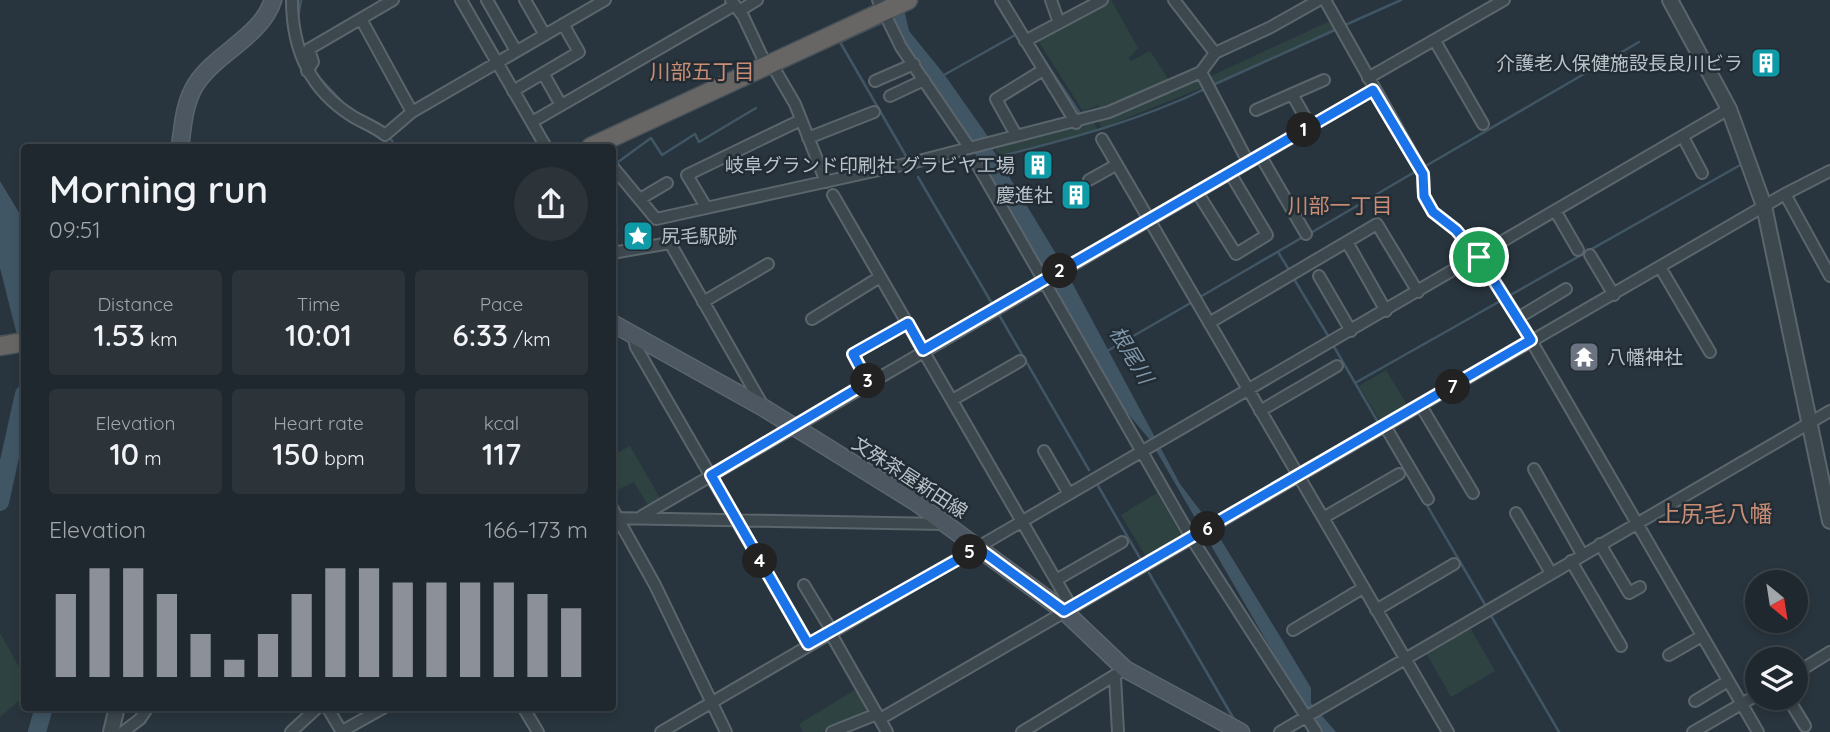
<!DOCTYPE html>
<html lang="en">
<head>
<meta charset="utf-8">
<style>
	:root { --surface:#1f282e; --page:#2c343a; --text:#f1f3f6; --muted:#a1a6aa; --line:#3c444a; --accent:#8c9099 }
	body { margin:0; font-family:Quicksand,"Noto Sans JP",sans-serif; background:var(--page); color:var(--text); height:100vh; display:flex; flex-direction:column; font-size:26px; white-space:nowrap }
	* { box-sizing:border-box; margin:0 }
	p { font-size:23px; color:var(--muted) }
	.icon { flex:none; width:38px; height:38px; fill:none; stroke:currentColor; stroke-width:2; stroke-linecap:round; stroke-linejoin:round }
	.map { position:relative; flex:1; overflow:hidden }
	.drawer { position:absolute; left:21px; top:144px; width:595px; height:567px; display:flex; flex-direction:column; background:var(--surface); border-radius:7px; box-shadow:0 4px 10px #0003,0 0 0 2px var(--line) }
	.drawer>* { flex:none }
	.needle { width:46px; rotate:150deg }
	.fabs { position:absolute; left:1745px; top:570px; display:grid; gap:14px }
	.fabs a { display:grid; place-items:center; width:63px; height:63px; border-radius:50%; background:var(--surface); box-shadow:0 4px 10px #0003,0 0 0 2px var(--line); font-size:35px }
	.pin { position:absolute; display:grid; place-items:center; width:60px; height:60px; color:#fff; margin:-30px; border:4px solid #fff; border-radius:50%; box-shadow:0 2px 7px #0007 }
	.km { position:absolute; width:35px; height:35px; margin:-18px; border-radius:50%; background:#222; color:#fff; font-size:19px; line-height:35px; text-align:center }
	.round { display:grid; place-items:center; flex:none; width:74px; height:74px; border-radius:37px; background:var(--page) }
	.summary { display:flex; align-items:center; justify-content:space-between; height:119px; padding:0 28px }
	h1 { font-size:38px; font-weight:600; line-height:52px }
	.metrics { display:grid; grid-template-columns:repeat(3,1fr); gap:10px; height:119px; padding:7px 28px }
	.metrics div { display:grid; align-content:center; border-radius:7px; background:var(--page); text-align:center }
	.metrics b { font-size:30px; font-weight:600 }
	.metrics small { font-size:19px; font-weight:400 }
	.metrics p { font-size:19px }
	.chart { height:196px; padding:14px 28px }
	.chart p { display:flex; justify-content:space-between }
	.chart svg { width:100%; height:126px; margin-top:7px; stroke:var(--accent); stroke-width:6 }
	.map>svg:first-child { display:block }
</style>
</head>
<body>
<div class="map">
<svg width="1830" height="732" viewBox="0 0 1830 732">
	<rect width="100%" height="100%" fill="#29353e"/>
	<path fill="#2e4341" d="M1107 0H1111L1138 48 1129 58 1131 61 1150 51 1172 85 1102 113 1098 105 1083 111 1037 39Z
		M1332 20 1337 28 1209 86 1205 79Z
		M1199 75 1206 86 1102 128 1097 119Z
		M1093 120 1097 130 1000 155 991 145Z
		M1386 370 1409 408 1382 424 1359 386Z
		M630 446 661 500 649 507 634 482 613 492 612 456Z
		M1157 493 1183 539 1148 560 1121 515Z
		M1469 626 1495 671 1451 697 1425 651Z
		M0 633 24 676 21 699 0 717Z
		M858 688 870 713 822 732H803L799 724Z"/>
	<path fill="#415665" d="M904 9 909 31 944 74 989 138 971 144 903 46 890 16Z
		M990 145 1061 262 1180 484 1215 530 1278 633 1311 688V703L1336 732H1319L1150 440 1115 398 973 150Z
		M0 181 24 221V334L17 335 0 268Z"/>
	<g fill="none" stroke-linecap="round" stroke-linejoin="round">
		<path stroke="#415665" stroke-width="2.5" d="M298 17 301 0
			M881 23 840 42 906 156
			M1343 26 1401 0
			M1044 60 1081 115
			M317 75 346 106
			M944 75 1017 34
			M1213 85 1337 29
			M388 135 396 147
			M997 157C1069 139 1139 121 1207 88
			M614 165 651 138 662 155 695 134 699 142 756 108
			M1424 167 1639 42
			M918 177 994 307
			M1309 234 1418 170
			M1278 252 1291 273
			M1294 279 1330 339
			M1200 297 1303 237
			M1507 297 1742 164
			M998 313 1089 470
			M1333 345 1379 424
			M1109 350 1194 301
			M1355 383 1502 300
			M1097 484 1141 560
			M1425 502 1487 608
			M1149 573 1235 721
			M1490 614 1559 732"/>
		<path stroke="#415665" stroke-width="18" d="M0 502 24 394
			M37 732 44 707"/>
		<g stroke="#5b656c" stroke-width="14">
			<path id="minor" d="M292 0C292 49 309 89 352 116 363 123 374 126 385 135L412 112 605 0
				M461 0 546 147
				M487 0 516 51
				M525 0 545 35
				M731 0 743 16 766 65
				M878 0 901 47 969 147
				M1001 0 1076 123
				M1051 0 1059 23
				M1174 0 1215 53
				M1325 0 1423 174 1424 196 1433 212 1456 230 1479 257 1518 318 1758 732
				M739 11 757 0
				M361 19 412 112
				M1025 41 1102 0
				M1435 41 1483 124
				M771 63 795 104 826 182
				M307 71 313 62 309 49 393 0
				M1201 72 1248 162
				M543 73 561 105
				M1368 78 1504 0
				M875 81 914 64
				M513 91 579 52 563 24
				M1292 94 1324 80
				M890 96 924 80
				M1256 110 1292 94 1310 126
				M532 122 733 6
				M1016 135 996 99 1043 70
				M1683 137 1702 173
				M808 138 874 112
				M1102 139 1448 732
				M1260 155 1306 234
				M612 166 656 219 915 162 1109 112 1201 72 1215 53 1271 27 1319 0
				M978 166 1192 539 1316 732
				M1089 180 1116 165
				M1197 192 1236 254 1267 235 1230 173
				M1785 194 1830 171
				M833 195 1072 608
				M640 199 667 183
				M706 207 687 175 801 120
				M1556 212 1578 250
				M1347 242 1386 311
				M612 253 670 243 763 406
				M1590 255 1614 295
				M1660 267 1710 352
				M1319 276 1351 331
				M703 302 768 264
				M1518 318 1566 289
				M812 319 880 277
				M1209 323 1377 224 1418 292
				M633 335 636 347 808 644
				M868 382 853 354 908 323
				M954 399 1020 361
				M1421 406 1473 493
				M1260 411 1337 366
				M1385 426 1428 499
				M1044 451 1069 494
				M1534 469 1582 554
				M612 508 655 585 726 732
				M1516 513 1551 573
				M642 516 1373 90
				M612 518 945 524
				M1323 518 1399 474
				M1600 544 1629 593 1640 587
				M1571 561 1621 646
				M1056 580 1122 542
				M804 585 833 633
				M1376 610 1454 564
				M1293 630 1363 588
				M831 634 887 732
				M1669 655 1702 636
				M1796 673 1830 652
				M1115 677 1118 732
				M1788 698 1805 726
				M1695 701 1728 681
				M327 707 342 732
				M523 707 538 732
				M880 719 1785 194 1830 276
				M342 731 385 707
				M123 732 140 719 148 707
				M291 732 318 707
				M661 732 1729 109
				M832 732 877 714
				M1022 732 1125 669
				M1280 732 1830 411
				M1693 732 1757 695"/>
		</g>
		<g stroke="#5b656c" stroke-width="18">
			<path id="tertiary" d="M1670 0 1729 109 1764 206 1830 521
				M111 732 117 707"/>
		</g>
		<g stroke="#5b656c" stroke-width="19">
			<path id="secondary" d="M180 147C183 125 184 103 196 84 217 52 261 37 273 0
				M612 323 764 408 917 503 1064 611 1125 669 1241 732"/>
		</g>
		<g stroke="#485259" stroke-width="21">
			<path id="trunk" d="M591 147 908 0
				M0 346 24 342"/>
		</g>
		<use href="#minor" stroke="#3d474e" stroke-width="10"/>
		<use href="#tertiary" stroke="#3d474e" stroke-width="14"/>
		<use href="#secondary" stroke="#4c5761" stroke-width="16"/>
		<use href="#trunk" stroke="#676664" stroke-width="18"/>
	</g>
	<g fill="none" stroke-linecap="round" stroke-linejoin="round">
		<g stroke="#fff" stroke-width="14">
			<path id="route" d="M1373 90 1423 174 1424 196 1433 212 1456 230 1479 257 1531 340 1064 611 978 548 808 644 711 475 868 382 853 354 908 323 923 350Z"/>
		</g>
		<use href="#route" stroke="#1a73e8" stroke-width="9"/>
	</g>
	<defs>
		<g id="building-square" transform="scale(1.575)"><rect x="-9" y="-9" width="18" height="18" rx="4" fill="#0f9aa8" stroke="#222c34"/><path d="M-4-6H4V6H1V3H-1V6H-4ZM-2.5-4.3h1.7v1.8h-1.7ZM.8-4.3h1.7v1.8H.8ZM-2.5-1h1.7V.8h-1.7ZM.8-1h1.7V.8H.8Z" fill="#fff"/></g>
		<g id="sight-square" transform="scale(1.575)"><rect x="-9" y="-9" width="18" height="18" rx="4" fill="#0f9aa8" stroke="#222c34"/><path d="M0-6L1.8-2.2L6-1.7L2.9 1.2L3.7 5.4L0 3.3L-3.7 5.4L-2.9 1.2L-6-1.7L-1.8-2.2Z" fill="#fff"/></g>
		<g id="temple-square" transform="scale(1.575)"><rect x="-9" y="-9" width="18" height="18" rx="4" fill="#6b7280" stroke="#222c34"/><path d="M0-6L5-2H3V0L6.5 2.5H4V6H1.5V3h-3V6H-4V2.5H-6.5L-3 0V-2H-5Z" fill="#fff"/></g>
	</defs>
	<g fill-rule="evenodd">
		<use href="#building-square" x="1766" y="63"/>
		<use href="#building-square" x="1038" y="165"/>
		<use href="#building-square" x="1076" y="195"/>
		<use href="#sight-square" x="638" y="236"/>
		<use href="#temple-square" x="1584" y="357"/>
	</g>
	<g text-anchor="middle" stroke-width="5" stroke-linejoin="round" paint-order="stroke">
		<g font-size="19" fill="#bac2c9" stroke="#222c34" text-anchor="end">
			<text x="1743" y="70">介護老人保健施設長良川ビラ</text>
			<text x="1015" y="172">岐阜グランド印刷社 グラビヤ工場</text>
			<text x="1053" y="202">慶進社</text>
			<text x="661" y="243" text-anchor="start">尻毛駅跡</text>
			<text x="1607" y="364" text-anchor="start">八幡神社</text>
		</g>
		<g font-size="19" fill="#bac2c9" stroke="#222c34">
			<text transform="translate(910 477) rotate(33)" y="7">文殊茶屋新田線</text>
		</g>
		<g font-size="21" fill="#c98d75" stroke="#222c34">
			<text x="702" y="79">川部五丁目</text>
			<text x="1340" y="213">川部一丁目</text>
		</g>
		<g font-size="21" font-style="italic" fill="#7e96a8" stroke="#222c34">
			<text transform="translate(1131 355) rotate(59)" y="7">根尾川</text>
		</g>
		<g font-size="23" fill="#c98d75" stroke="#222c34">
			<text x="1715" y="522">上尻毛八幡</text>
		</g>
	</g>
</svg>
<div class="fabs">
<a><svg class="needle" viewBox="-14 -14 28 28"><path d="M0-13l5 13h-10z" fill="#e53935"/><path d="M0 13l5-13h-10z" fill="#a1a6aa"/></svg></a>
<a><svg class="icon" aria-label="layers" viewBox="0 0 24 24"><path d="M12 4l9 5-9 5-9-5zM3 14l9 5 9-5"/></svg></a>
</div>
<div class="pin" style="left:1479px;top:257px;background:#1e9e55"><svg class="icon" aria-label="arrive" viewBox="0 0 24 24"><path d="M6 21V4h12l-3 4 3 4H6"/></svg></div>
<b class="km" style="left:1304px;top:130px">1</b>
<b class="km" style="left:1060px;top:271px">2</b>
<b class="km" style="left:868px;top:381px">3</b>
<b class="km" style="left:760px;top:561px">4</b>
<b class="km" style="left:970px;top:552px">5</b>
<b class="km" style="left:1208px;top:529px">6</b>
<b class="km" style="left:1453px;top:387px">7</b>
<section class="drawer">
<div class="summary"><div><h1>Morning run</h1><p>09:51</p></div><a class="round"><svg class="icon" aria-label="share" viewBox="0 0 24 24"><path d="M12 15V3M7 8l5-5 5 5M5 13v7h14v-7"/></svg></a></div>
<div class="metrics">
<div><p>Distance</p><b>1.53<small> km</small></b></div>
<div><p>Time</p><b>10:01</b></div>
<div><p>Pace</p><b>6:33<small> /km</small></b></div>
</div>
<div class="metrics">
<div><p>Elevation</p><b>10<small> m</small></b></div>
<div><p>Heart rate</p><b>150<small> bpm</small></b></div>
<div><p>kcal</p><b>117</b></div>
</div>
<div class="chart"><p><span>Elevation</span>166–173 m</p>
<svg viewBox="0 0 160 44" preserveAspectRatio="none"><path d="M5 44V15M15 44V6M25 44V6M35 44V15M45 44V29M55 44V38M65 44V29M75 44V15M85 44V6M95 44V6M105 44V11M115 44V11M125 44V11M135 44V11M145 44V15M155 44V20"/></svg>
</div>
</section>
</div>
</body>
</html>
